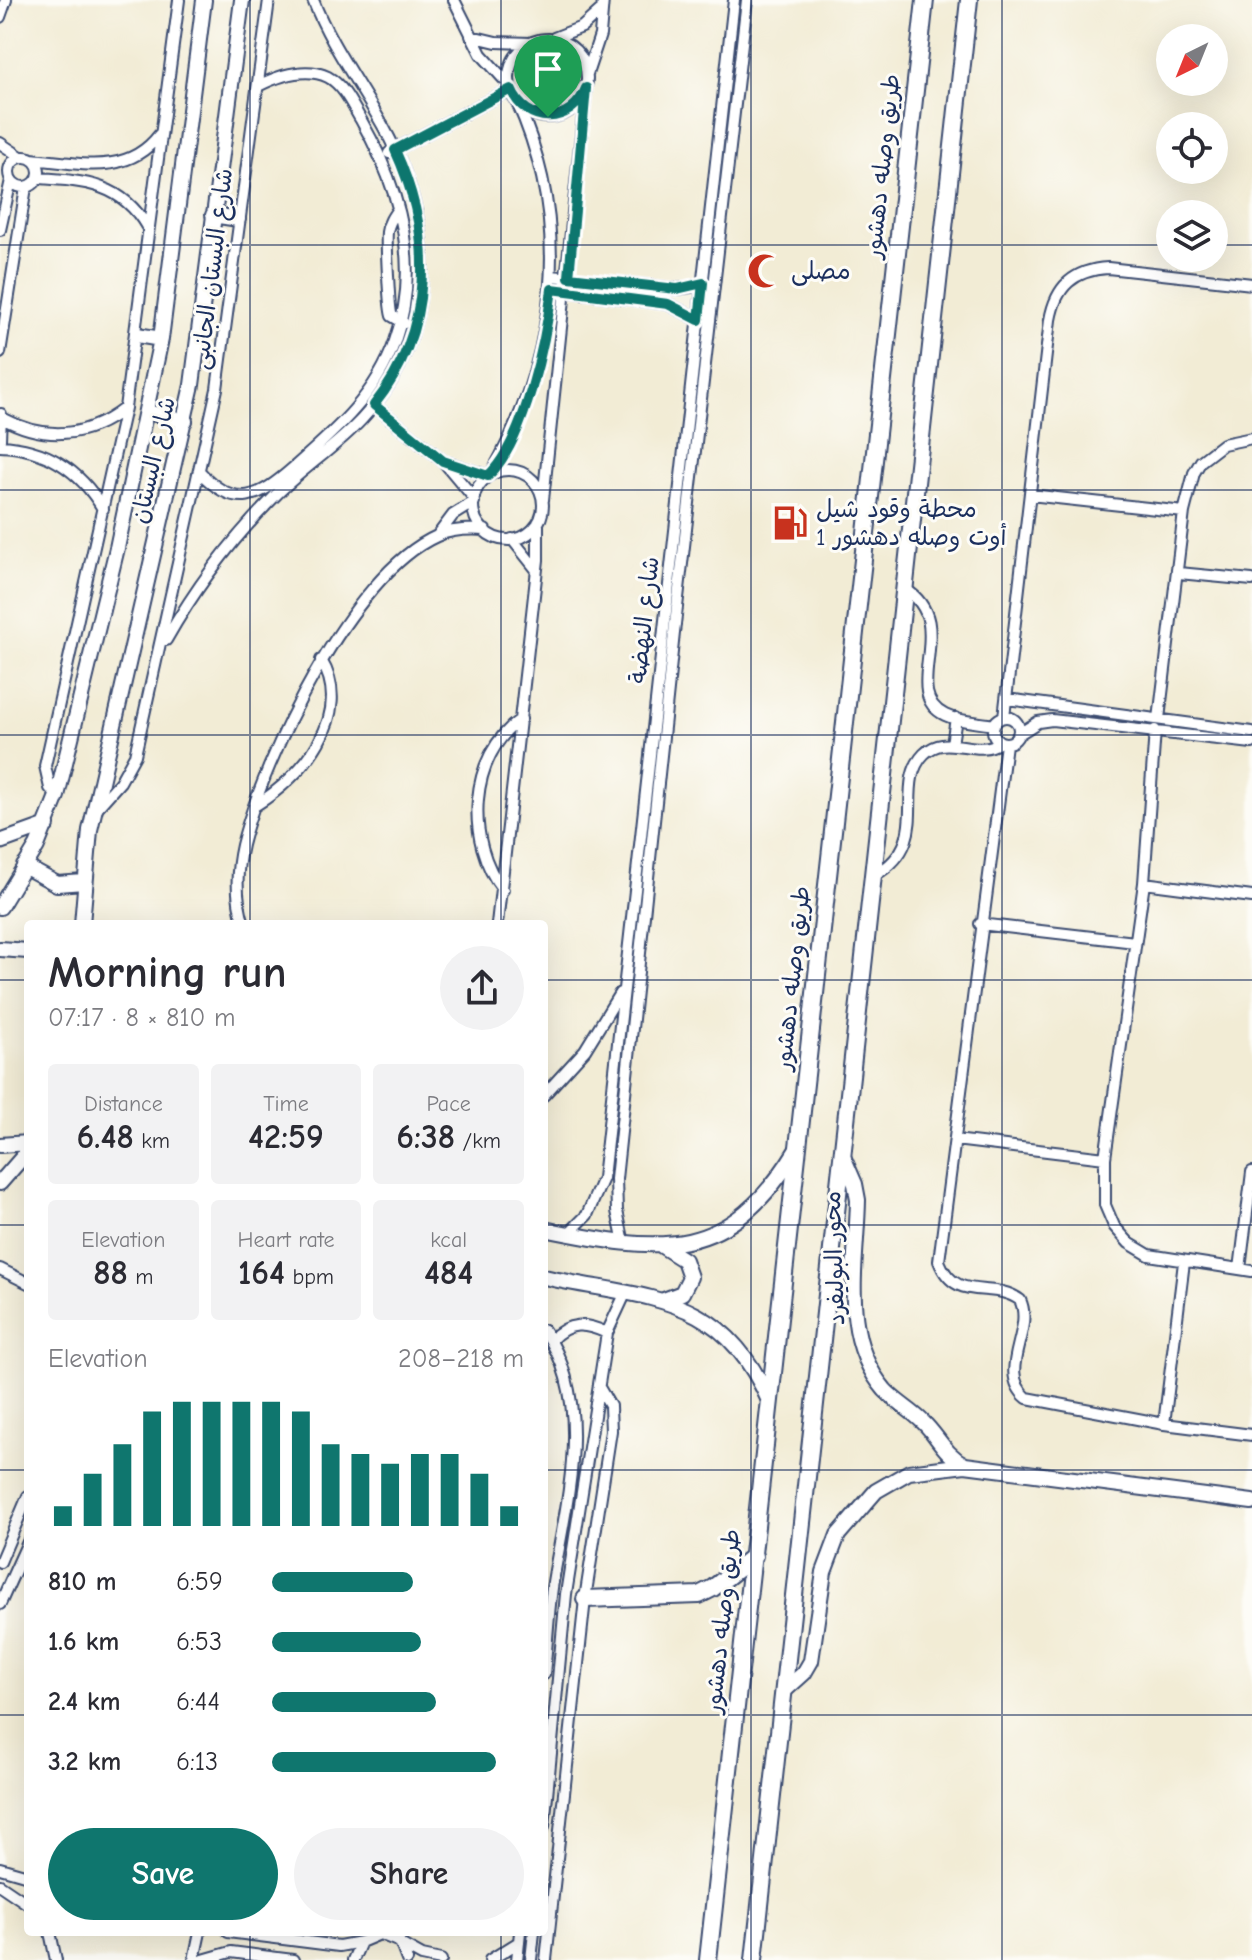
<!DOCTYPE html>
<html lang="en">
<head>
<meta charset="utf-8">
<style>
	:root { --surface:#fff; --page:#f2f2f3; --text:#2b2b33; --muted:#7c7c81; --accent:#0f766e }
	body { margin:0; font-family:"Comic Neue","Playpen Sans Arabic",sans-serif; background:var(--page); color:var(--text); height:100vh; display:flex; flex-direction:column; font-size:30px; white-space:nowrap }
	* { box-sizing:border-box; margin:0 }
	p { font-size:26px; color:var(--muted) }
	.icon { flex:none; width:44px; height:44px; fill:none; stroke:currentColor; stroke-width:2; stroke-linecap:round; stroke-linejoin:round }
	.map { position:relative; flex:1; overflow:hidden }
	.drawer { position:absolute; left:24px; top:920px; width:524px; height:1016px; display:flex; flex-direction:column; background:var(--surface); border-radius:8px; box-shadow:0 8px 32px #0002 }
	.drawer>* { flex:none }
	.needle { width:52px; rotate:223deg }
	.buttons { position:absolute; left:1156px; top:24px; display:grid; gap:16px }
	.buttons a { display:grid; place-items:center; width:72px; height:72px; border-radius:50%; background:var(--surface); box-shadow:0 8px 32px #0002; font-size:40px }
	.pin { position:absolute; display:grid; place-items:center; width:68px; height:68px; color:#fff; margin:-82px -34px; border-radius:50% 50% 50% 0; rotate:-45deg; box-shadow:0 0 8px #0007 }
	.pin .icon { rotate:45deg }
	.round { display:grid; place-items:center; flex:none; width:84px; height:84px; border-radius:42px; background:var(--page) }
	.summary { display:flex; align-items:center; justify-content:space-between; height:136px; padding:0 24px }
	h1 { font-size:44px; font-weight:600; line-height:60px }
	.stats { display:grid; grid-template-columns:repeat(3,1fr); gap:12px; height:136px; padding:8px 24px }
	.stats div { display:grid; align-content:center; border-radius:8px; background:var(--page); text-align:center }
	.stats b { font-size:34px; font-weight:600 }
	.stats small { font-size:22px; font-weight:400 }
	.stats p { font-size:22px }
	.chart { height:224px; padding:16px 24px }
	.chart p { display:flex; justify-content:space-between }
	.chart svg { width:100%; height:144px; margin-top:8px; stroke:var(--accent); stroke-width:6 }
	.primary-button { display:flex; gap:16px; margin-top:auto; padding:16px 24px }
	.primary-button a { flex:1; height:92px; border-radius:48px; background:var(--accent); color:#fff; font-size:32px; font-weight:600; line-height:92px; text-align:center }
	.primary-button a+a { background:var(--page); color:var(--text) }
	ul { padding:0 24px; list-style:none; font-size:26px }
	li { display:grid; grid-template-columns:128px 96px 1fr; align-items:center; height:60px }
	li i { height:20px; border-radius:10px; background:var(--accent) }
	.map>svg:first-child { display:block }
</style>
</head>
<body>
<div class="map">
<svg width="1252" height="1960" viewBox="0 0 1252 1960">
	<rect width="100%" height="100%" fill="#fdfcf7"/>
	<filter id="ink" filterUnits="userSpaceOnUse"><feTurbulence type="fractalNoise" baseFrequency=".0125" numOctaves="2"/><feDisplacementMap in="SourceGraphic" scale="16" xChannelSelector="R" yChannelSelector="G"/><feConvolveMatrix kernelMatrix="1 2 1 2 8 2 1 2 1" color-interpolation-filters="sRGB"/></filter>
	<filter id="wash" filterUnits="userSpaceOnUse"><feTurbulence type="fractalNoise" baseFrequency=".006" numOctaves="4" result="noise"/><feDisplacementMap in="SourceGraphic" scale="32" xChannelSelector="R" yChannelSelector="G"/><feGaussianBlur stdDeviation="1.8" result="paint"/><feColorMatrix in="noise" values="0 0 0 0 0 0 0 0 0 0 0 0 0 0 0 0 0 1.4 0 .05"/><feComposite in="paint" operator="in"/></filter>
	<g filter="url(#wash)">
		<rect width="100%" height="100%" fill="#f2ecd5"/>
	</g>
	<g filter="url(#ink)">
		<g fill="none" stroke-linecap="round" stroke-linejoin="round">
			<g stroke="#3b4b70" stroke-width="14">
				<path id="street" d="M454 0 481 54 510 86
					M0 17 6 0
					M471 36 496 42 531 43
					M554 38 582 27 602 9
					M509 78a39 39 0 1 1 78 0a39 39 0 1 1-78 0Z
					M587 74 600 35 603 0
					M0 143 21 157
					M389 153 511 89
					M9 172a15 15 0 1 1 30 0a15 15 0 1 1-30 0Z
					M32 159C79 163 127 177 159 135
					M38 178C84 181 122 183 147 227
					M398 209C393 216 388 223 387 232 386 241 389 311 392 316L404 323
					M0 230 11 180
					M552 276 677 289 709 284
					M552 289 668 304 699 320
					M0 353 26 187
					M374 405 443 461 474 498
					M2 418C45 441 87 438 125 408
					M0 440 1 414
					M0 446C46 448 80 470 103 509
					M449 463 488 476
					M473 505a35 35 0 1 1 70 0a35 35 0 1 1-70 0Z
					M201 473C236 511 260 497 293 468 335 431 376 396 395 341 422 265 399 187 361 120 352 105 344 86 328 77 305 66 278 76 258 86
					M491 474C557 356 573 225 516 100
					M1030 495 1184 512
					M543 500 586 88
					M438 535 453 515 474 502
					M512 539 536 569
					M1179 573 1252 580
					M905 589C961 624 898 692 945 715 959 722 979 722 994 725
					M166 640C196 587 233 538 276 495 303 468 336 447 362 419 426 351 437 258 404 171 382 111 336 60 313 0
					M1007 699 1252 732
					M993 730a13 13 0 1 1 26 0a13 13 0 1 1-26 0Z
					M1004 717 1050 320C1056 286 1074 270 1108 268L1252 284
					M1159 719 1184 512 1194 473 1201 461 1223 444 1252 438
					M1155 730 1144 883 1105 1158V1205L1114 1226 1129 1243 1149 1255 1252 1271
					M1019 734 1038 722 1052 720 1252 743
					M952 744 956 718
					M1006 744 939 1261C956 1305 992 1279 1020 1300 1035 1330 995 1371 1027 1398L1164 1424 1252 1435
					M57 796 50 788 45 766 125 408 179 0
					M256 805C302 777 355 715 321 660
					M96 809 120 782 135 755 217 389 269 0
					M875 875C935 841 892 787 924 754 947 731 976 759 1000 742
					M1144 883 1252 897
					M503 890C465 842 468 756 521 719
					M244 924C236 899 236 871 242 845 264 758 351 574 437 536 452 529 469 529 485 530
					M497 924 538 560V523
					M980 924 1135 942
					M544 1095 585 1050 620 993
					M955 1140 1105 1158
					M568 1234 587 1215 603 1178 734 0
					M624 1243 617 1211 616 1179 674 633 747 0
					M0 1269 28 1283
					M1240 1269 1252 1172
					M544 1330C596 1405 565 1505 552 1588 548 1616 547 1645 544 1674
					M551 1340C569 1321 585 1323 607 1333
					M1164 1424 1184 1262
					M0 1562 28 1496
					M0 1604 28 1542
					M544 1827 566 1594 607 1333 626 1292
					M0 1868 28 1876
					M0 1885 28 1904
					M50 1932 56 1960
					M228 1932 339 1946 361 1942
					M402 1945 422 1956 441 1960
					M194 1960 200 1932
					M203 1960 231 1952 293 1960
					M353 1960 361 1942 380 1934 400 1942 407 1960
					M490 1960 519 1942
					M517 1960 520 1932
					M531 1960 534 1932
					M546 1960 585 1599 611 1431 610 1406 600 1389"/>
			</g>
			<g stroke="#3b4b70" stroke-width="18">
				<path id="secondary" d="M213 215 238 219
					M137 335 161 339
					M147 412 185 421
					M0 842 47 825
					M24 866 57 884 84 882
					M0 907 37 846 57 796 117 548 161 339 204 0
					M82 924 90 830 192 385 242 0
					M0 949 28 951
					M0 1145 28 1143
					M842 1154 855 1184 858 1200C857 1263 839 1337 885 1390 896 1402 911 1410 923 1422 938 1436 944 1454 965 1465
					M0 1183 28 1151
					M544 1229C662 1253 728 1263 797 1149
					M662 1246 684 1260 690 1277 682 1293 664 1300
					M544 1277C646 1300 722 1290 770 1403
					M784 1691 804 1673 811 1661 824 1572 838 1535 876 1491 909 1472 965 1465 1252 1502"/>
			</g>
			<g stroke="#3b4b70" stroke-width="20">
				<path id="primary" d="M585 1599 699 1595 713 1588 754 1556
					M708 1960 925 0
					M754 1960 969 0"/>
			</g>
			<use href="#street" stroke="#fff" stroke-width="10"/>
			<use href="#secondary" stroke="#fff" stroke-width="14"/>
			<use href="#primary" stroke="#fff" stroke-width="16"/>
		</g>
	</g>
	<g fill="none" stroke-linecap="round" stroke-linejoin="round" filter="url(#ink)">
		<g stroke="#fff" stroke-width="16">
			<path id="route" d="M586 88 569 277 677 289 703 283 699 320 668 304 552 289C546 339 525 442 488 476L443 461 374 405C434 330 434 235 395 150L511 89C526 126 572 125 586 88Z"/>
		</g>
		<use href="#route" stroke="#0f766e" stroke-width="10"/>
	</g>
	<path fill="none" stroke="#1b2f5e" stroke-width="2" stroke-opacity="0.55" d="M250 0V924M501 0V924M751 0V1960M1002 0V1960M0 245H1170M1214 245H1252M0 490H1252M0 735H1252M0 980H28M544 980H1252M0 1225H28M544 1225H1252M0 1470H28M544 1470H1252M0 1715H28M544 1715H1252M250 1932V1960M501 1932V1960"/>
	<defs>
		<g id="mosque-bare" transform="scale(2.76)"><path d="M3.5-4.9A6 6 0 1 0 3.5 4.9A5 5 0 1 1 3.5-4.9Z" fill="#c8321e" stroke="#fdfcf7" stroke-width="2.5" paint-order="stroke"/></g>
		<g id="fuel-bare" transform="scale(2.76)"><path d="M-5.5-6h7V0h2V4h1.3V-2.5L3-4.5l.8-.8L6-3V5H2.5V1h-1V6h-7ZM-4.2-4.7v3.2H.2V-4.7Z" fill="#c8321e" stroke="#fdfcf7" stroke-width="2.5" paint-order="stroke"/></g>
	</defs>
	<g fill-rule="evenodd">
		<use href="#mosque-bare" x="765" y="271"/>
		<use href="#fuel-bare" x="790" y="523"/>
	</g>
	<g text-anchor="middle" stroke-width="6" stroke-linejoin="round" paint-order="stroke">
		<g font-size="24" fill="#1b2f5e" stroke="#fdfcf7">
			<text transform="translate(882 166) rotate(-84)" y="8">طريق وصله دهشور</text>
			<text transform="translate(212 269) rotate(-83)" y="8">شارع البستان الجانبى</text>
			<text transform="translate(153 460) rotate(-77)" y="8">شارع البستان</text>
			<text transform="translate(644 620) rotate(-84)" y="8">شارع النهضة</text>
			<text transform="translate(792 978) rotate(-84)" y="8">طريق وصله دهشور</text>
			<text transform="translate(834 1258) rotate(-92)" y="8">محور البوليفرد</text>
			<text transform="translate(722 1621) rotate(-84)" y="8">طريق وصله دهشور</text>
		</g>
		<g font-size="24" fill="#1b2f5e" stroke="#fdfcf7" text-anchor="start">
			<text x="791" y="279">مصلى</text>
			<text x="816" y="517">محطة وقود شيل<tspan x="816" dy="28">أوت وصله دهشور 1</tspan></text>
		</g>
	</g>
</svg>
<div class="buttons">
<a><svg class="needle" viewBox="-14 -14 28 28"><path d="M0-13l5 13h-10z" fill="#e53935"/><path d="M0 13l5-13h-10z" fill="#7c7c81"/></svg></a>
<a><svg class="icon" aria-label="locate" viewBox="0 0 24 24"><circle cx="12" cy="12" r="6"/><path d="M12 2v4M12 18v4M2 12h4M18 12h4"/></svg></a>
<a><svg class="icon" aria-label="layers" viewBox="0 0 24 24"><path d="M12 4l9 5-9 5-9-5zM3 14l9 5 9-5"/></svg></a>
</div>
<div class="pin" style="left:548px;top:117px;background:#1e9e55"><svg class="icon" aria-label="arrive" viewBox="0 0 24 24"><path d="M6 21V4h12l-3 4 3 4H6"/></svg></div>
<section class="drawer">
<div class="summary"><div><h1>Morning run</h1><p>07:17 · 8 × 810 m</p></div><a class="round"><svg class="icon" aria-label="share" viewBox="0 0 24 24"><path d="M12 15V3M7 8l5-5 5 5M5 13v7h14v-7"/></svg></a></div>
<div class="stats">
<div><p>Distance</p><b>6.48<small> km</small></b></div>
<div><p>Time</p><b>42:59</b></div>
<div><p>Pace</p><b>6:38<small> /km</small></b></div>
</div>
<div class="stats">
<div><p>Elevation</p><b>88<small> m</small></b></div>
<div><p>Heart rate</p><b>164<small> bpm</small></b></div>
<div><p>kcal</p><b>484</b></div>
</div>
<div class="chart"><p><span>Elevation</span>208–218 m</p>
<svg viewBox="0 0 160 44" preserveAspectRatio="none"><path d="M5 44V38M15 44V28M25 44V19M35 44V9M45 44V6M55 44V6M65 44V6M75 44V6M85 44V9M95 44V19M105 44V22M115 44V25M125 44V22M135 44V22M145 44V28M155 44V38"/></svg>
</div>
<ul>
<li><b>810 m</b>6:59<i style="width:56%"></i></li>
<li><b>1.6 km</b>6:53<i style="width:59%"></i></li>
<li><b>2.4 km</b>6:44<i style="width:65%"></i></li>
<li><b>3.2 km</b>6:13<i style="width:89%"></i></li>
</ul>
<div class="primary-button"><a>Save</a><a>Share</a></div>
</section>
</div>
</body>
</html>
